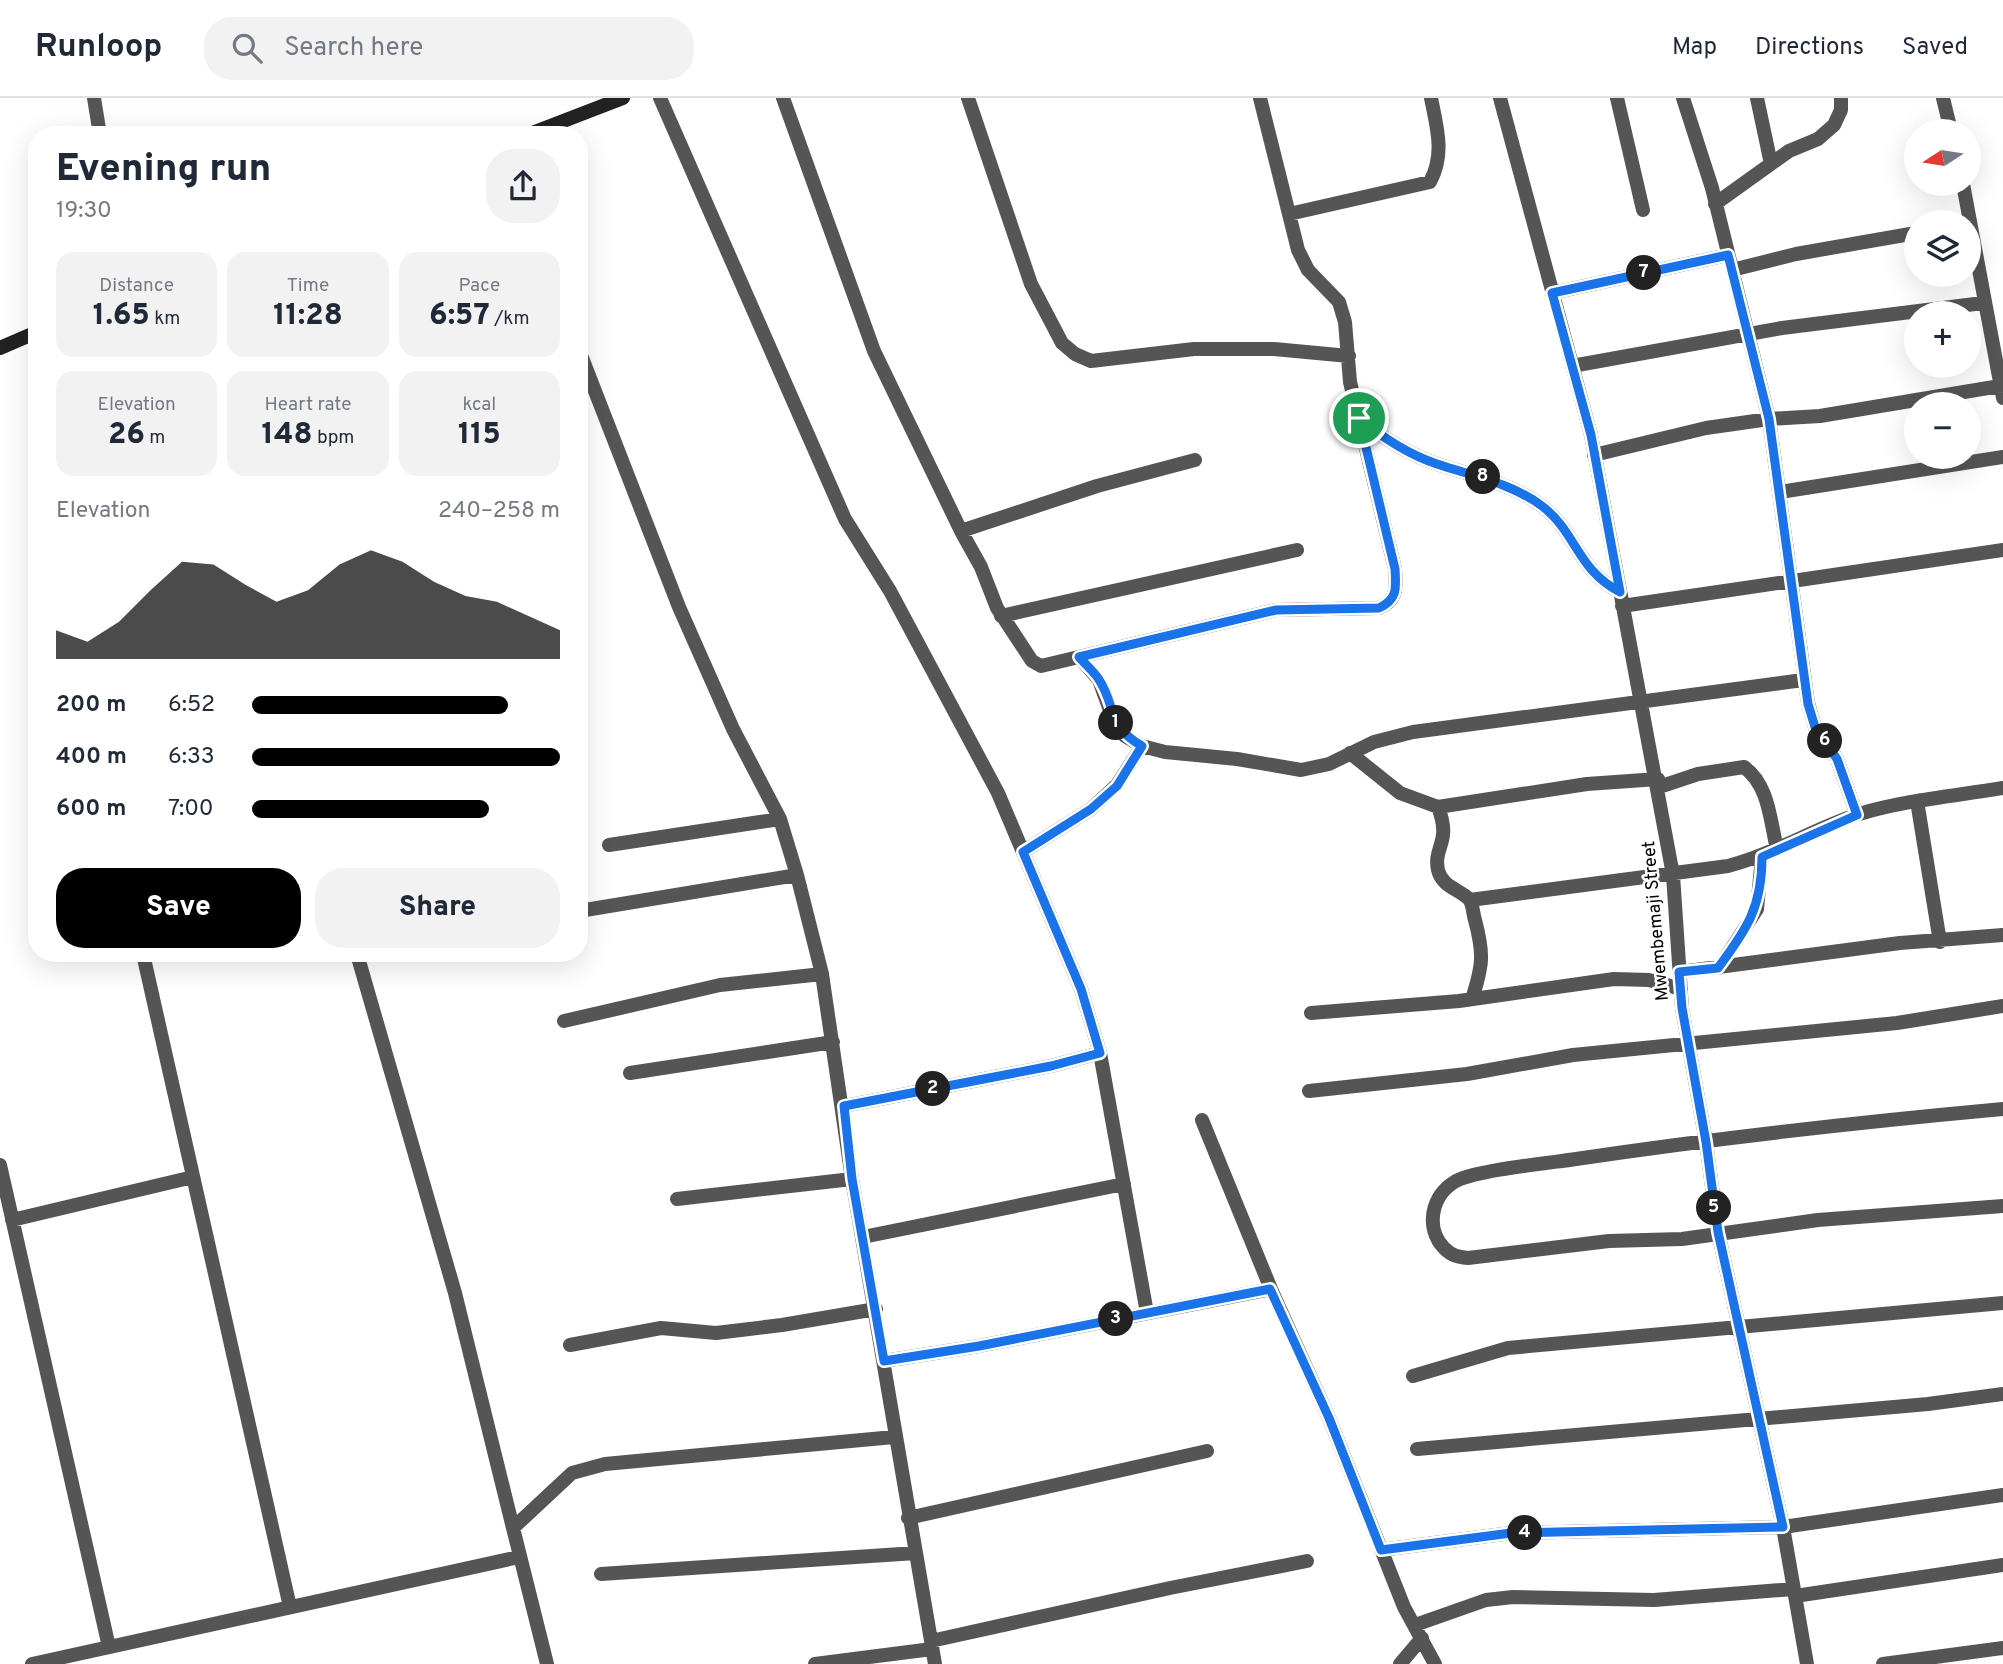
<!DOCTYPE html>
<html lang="en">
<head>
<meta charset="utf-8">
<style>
	:root { --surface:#fff; --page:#f2f2f3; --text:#1f2937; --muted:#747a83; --line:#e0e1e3; --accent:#000 }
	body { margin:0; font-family:Overpass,sans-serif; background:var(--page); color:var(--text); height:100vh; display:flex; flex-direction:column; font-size:26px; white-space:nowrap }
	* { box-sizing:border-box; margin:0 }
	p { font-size:23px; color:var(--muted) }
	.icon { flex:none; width:38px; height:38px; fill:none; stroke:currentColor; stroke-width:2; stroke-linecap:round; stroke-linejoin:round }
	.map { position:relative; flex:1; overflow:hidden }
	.sheet { position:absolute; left:28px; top:28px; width:560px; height:836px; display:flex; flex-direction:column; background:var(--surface); border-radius:28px; box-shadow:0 7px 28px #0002 }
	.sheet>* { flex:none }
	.needle { width:46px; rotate:258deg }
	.buttons { position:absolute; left:1904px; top:21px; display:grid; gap:14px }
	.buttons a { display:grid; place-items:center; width:77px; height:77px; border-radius:50%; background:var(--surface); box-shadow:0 7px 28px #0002; font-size:35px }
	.pin { position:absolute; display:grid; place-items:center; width:60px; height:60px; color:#fff; margin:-30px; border:4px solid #fff; border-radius:50%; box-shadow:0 2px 7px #0007 }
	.km { position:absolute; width:35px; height:35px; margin:-18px; border-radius:50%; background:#222; color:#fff; font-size:19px; line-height:35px; text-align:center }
	.round { display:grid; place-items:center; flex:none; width:74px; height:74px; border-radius:28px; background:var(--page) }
	.overview { display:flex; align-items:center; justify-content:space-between; height:119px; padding:0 28px }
	h1 { font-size:38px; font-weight:800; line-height:52px }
	.figures { display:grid; grid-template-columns:repeat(3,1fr); gap:10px; height:119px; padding:7px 28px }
	.figures div { display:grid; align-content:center; border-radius:18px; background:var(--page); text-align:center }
	.figures b { font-size:30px; font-weight:800 }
	.figures small { font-size:19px; font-weight:400 }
	.figures p { font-size:19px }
	.chart { height:196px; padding:14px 28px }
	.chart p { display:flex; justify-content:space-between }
	.chart svg { width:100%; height:126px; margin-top:7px; fill:var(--accent); opacity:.7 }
	.button { display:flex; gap:14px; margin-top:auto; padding:14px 28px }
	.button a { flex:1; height:80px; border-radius:28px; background:var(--accent); color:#fff; font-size:28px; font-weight:800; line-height:80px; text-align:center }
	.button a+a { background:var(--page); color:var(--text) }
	ul { padding:0 28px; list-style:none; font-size:23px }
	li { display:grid; grid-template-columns:112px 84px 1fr; align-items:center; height:52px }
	li i { height:18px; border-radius:9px; background:var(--accent) }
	header { display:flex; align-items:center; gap:42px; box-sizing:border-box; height:98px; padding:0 35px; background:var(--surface); border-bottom:2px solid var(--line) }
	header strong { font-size:33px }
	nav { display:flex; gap:38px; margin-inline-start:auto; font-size:24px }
	.search { width:490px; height:63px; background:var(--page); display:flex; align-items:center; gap:18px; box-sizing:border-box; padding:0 24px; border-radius:28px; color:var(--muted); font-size:26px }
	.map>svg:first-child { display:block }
</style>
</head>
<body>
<header>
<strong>Runloop</strong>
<div class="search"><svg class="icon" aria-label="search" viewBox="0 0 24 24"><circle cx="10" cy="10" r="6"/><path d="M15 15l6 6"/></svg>Search here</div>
<nav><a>Map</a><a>Directions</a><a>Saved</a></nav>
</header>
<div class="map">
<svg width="2003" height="1566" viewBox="0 0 2003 1566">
	<rect width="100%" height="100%" fill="#fff"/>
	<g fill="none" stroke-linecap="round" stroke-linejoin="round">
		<path stroke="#555" stroke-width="14" d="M94 0 100 37
			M660 0 845 421 890 493 998 695 1081 891 1100 955 1147 1215
			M783 0 874 253 961 433 981 469 997 510 1032 563 1041 568 1276 512 1379 510C1398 502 1396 490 1395 471L1350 284 1345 224 1339 204 1308 172 1298 152 1260 0
			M968 0 1031 186 1062 245 1075 256 1091 263 1194 251H1274L1349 258
			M1500 0 1591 337 1673 777 1682 910 1706 1044 1718 1134 1783 1429 1807 1566
			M1617 0 1643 112
			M1683 0 1712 90 1769 321 1808 605 1815 629 1837 661 1857 717
			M1757 0 1771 66
			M1943 0 1951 33
			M1963 86 2003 300
			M1715 106 1789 53 1818 41 1834 27 1841 12V0
			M1289 116 1430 84C1445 56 1437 30 1431 0
			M1732 172 1796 156 1916 135
			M1552 195 1728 157
			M579 252 679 509 733 631 780 721 797 777 822 876 852 1081 935 1566
			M1572 268 1782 230 1983 205
			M1359 320C1383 340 1407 356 1437 366 1473 378 1511 385 1542 408 1577 435 1577 472 1620 494
			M1594 357 1706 330 1769 321 1820 318 2000 288
			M1780 394 2003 359
			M961 433 1097 388 1195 362
			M1622 508 2003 452
			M1001 518 1297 452
			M1079 559 1099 582 1114 623 1125 638 1142 648 1165 654 1237 661 1301 672 1329 666 1374 644 1413 634 1803 582
			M1350 655 1400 695 1438 709 1587 686 1658 681
			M1659 689 1698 676 1744 669C1769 687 1770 722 1777 751
			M1917 703 1940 844
			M1438 709C1452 745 1433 748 1438 772 1442 789 1459 791 1469 801 1473 806 1473 816 1475 822 1484 856 1483 867 1472 901
			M609 747 780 721
			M1023 754 1091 711 1117 687 1142 648
			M1470 802 1728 768C1774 756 1814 731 1859 716 1906 702 1955 698 2003 690
			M579 813 797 777
			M143 856 290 1509
			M357 856 455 1195 513 1430 572 1375 605 1366 894 1339
			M1719 870 1757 811 1762 759
			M1680 874 1900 845 2003 837
			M1311 915 1459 903 1614 881 1649 882 1681 891
			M564 923 720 887 822 876
			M630 975 833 944
			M1309 993 1467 976 1573 957 1897 925 2003 908
			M844 1008 1051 968 1100 955
			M2003 1011C1861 1024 1717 1040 1576 1061 1549 1065 1478 1072 1456 1083 1431 1097 1425 1130 1444 1150 1452 1158 1458 1159 1468 1160L1609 1143 1682 1141 1818 1122 2003 1108
			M1202 1022 1271 1191 1329 1320 1404 1509 1435 1566
			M0 1067 109 1549
			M677 1101 852 1081
			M12 1122 193 1079
			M863 1139 1124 1086
			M570 1247 661 1230 716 1235 782 1227 876 1211
			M884 1263 979 1248 1271 1191
			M1413 1278 1508 1250 2003 1205
			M1417 1351 1928 1306 2003 1296
			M908 1420 1207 1353
			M513 1430 547 1566
			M1381 1452 1511 1435 1783 1429 2003 1397
			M601 1476 916 1455
			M1795 1498 2003 1467
			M1415 1527 1486 1502 1513 1499 1654 1502 1794 1491
			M931 1543 1170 1490 1307 1463
			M32 1566 519 1459
			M815 1566 932 1551
			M1400 1566 1422 1540
			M1883 1566 2003 1550"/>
		<path stroke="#222" stroke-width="14" d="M527 37 623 0
			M0 250 37 234"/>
	</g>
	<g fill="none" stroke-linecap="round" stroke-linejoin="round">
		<g stroke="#fff" stroke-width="14">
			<path id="route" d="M1728 157 1769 321 1808 606 1815 629 1837 661 1857 717 1762 759C1762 809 1747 831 1718 870L1679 874 1682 910 1706 1044 1718 1134 1783 1429 1511 1435 1381 1452 1329 1320 1270 1191 979 1248 884 1263 852 1081 844 1008 1051 968 1100 955 1081 891 1023 754 1091 711 1117 688 1142 648C1105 627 1118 610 1098 580 1093 573 1085 566 1079 559L1276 512 1379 510C1398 501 1396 490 1395 471L1359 320C1383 340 1407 356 1437 366 1473 378 1511 385 1542 408 1577 435 1577 472 1620 494L1591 337 1552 195Z"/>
		</g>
		<use href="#route" stroke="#1a73e8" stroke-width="9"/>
	</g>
	<g text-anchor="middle" stroke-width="5" stroke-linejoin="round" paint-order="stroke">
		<g font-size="18" fill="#000" stroke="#fff">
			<text transform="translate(1655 823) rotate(-95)" y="6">Mwembemaji Street</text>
		</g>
	</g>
</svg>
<div class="buttons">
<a><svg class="needle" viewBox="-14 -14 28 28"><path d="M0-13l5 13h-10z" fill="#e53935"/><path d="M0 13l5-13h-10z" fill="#747a83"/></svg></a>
<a><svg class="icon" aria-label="layers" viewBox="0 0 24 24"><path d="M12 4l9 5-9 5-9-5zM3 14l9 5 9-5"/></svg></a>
<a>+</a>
<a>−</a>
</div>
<div class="pin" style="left:1359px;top:320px;background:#1e9e55"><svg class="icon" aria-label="arrive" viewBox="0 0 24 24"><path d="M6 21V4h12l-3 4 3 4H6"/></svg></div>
<b class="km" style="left:1116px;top:625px">1</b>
<b class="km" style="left:933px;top:991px">2</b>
<b class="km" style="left:1116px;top:1221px">3</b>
<b class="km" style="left:1525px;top:1435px">4</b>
<b class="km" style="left:1714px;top:1110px">5</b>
<b class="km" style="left:1825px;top:643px">6</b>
<b class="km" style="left:1644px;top:175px">7</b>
<b class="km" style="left:1483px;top:379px">8</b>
<section class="sheet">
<div class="overview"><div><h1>Evening run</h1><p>19:30</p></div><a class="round"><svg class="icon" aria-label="share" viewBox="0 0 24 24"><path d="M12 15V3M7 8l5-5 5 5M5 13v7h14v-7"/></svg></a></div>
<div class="figures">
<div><p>Distance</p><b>1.65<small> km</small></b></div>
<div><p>Time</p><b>11:28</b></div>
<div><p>Pace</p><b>6:57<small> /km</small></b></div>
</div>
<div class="figures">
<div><p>Elevation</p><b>26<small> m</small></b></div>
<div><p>Heart rate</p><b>148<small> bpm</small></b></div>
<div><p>kcal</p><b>115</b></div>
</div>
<div class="chart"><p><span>Elevation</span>240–258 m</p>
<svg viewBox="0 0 160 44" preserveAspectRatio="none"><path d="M0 44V34L10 38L20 31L30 20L40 10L50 11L60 18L70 24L80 20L90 11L100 6L110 10L120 17L130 22L140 24L150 29L160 34V44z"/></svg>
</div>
<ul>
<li><b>200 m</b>6:52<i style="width:83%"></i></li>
<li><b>400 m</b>6:33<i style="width:100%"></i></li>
<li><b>600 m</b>7:00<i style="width:77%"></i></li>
</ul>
<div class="button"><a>Save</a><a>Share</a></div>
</section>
</div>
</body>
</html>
